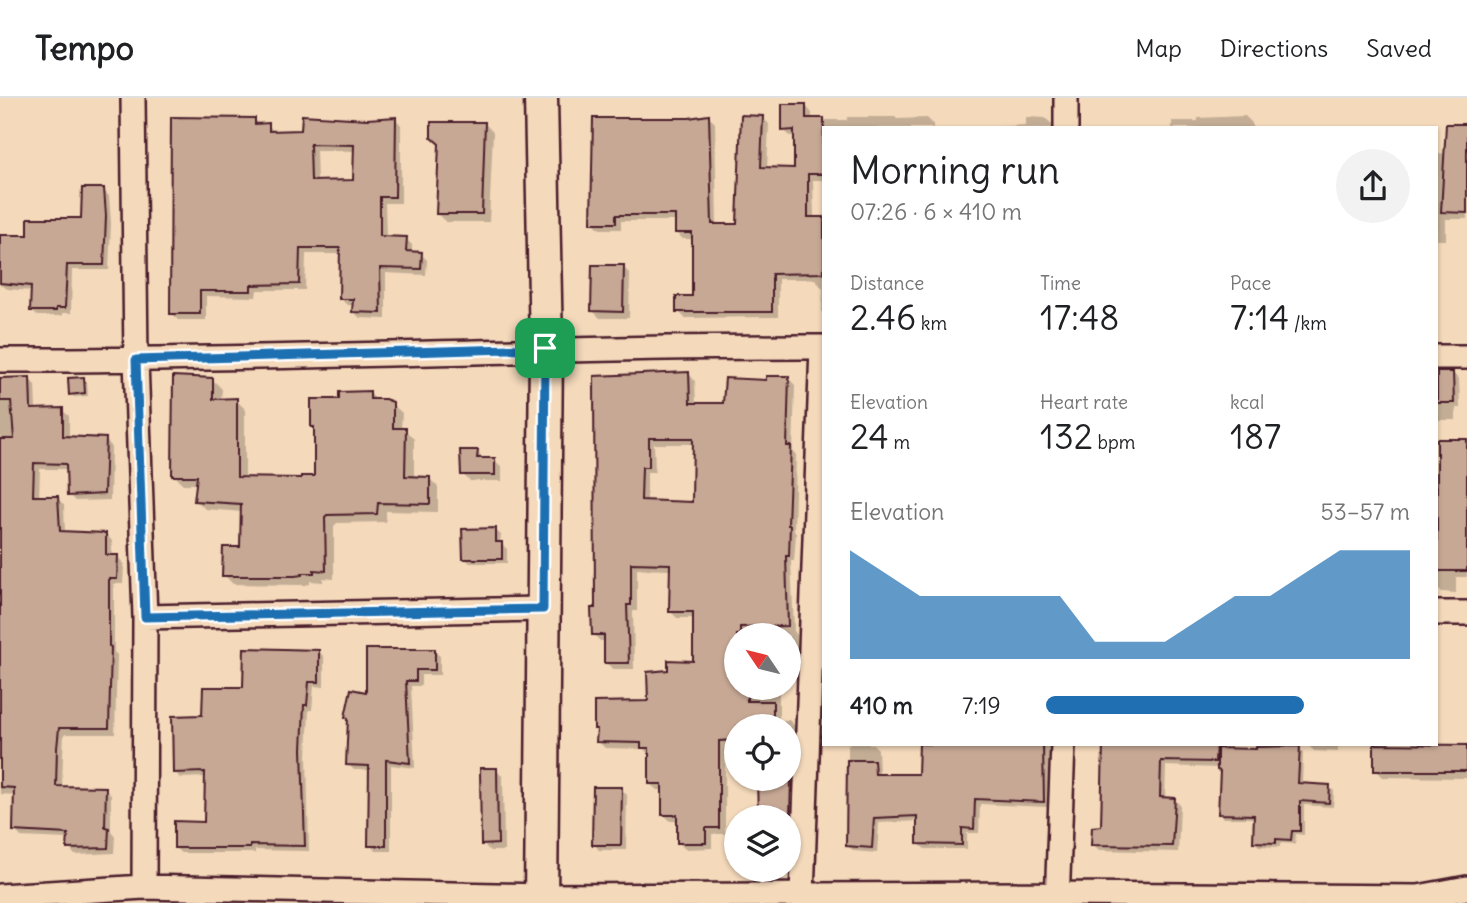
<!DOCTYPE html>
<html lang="en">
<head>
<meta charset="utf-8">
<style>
	:root { --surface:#fff; --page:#f2f2f2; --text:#202124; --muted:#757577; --line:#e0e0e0; --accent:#1f6fb2 }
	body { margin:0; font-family:Delius,sans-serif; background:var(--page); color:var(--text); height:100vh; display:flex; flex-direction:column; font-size:26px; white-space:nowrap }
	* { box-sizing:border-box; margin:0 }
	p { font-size:23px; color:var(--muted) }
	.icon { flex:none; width:38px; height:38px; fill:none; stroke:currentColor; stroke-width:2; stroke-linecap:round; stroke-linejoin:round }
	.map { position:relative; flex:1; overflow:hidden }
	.details { position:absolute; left:822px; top:28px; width:616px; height:620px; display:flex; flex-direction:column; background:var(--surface); border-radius:0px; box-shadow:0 2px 5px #0004 }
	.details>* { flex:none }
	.needle { width:46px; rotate:305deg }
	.buttons { position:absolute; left:724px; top:525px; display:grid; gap:14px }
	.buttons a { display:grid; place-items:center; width:77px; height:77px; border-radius:50%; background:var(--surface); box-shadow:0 2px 5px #0004; font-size:35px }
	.pin { position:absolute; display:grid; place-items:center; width:60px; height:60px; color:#fff; margin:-30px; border-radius:14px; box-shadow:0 4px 10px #0006 }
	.round { display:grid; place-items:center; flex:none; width:74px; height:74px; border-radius:37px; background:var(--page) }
	.headline { display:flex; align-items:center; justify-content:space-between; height:119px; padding:0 28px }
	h1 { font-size:38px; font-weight:600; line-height:52px }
	.metrics { display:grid; grid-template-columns:repeat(3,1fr); gap:10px; height:119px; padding:7px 28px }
	.metrics div { display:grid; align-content:center }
	.metrics b { font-size:35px; font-weight:600 }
	.metrics small { font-size:19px; font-weight:400 }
	.metrics p { font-size:19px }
	.chart { height:196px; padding:14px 28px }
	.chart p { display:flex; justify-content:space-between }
	.chart svg { width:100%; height:126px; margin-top:7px; fill:var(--accent); opacity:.7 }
	ul { padding:0 28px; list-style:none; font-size:23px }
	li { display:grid; grid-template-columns:112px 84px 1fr; align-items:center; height:52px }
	li i { height:18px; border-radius:9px; background:var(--accent) }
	header { display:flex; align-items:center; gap:42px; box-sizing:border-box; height:98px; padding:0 35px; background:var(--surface); border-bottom:2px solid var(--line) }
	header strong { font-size:33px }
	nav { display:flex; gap:38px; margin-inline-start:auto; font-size:24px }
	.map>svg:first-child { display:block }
</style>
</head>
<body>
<header>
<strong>Tempo</strong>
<nav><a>Map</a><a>Directions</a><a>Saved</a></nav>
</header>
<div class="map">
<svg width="1467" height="805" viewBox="0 0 1467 805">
	<rect width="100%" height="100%" fill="#f4d9bb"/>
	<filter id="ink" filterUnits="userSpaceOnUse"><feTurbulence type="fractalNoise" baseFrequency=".0143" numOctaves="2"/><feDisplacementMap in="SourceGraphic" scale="14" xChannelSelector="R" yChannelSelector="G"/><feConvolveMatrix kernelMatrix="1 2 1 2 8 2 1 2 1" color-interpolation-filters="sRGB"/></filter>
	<g filter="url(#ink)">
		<path fill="#0003" fill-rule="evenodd" d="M806 8 812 15V22H847V19H895L897 21 927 20 933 26V30H824V82H813L814 121H824V215L822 213 823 191 815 181H778V219L685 220 678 213 693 200V141H683L677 135V123H621V131H600L593 124 689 21 709 19 715 25 717 128H739L762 19 769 26 767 71 795 72 796 38H790L784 32Z
			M1245 18 1252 25V30H1172V23H1198V20Z
			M1026 19 1045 20 1052 26V30H983L1026 27Z
			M395 20 401 27V105H385L386 140 406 141 412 147V155L421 156 427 162 426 177 386 175V221L360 220 354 214V207H347L340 200 341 156H306L305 192H257L256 199 206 198V222H178L172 216 254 21 260 27H268L274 33 303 34 367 23ZM316 52 355 53 354 83 317 84Z
			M485 26 493 34 489 124H446L437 116Z
			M1467 28V121H1446V142H1437V55L1447 56Z
			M103 92 109 98 111 125 109 172H72L71 215H62V218H37L31 212 32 193 8 191 0 187V138H30L83 121Z
			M623 169 630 176 629 220H600L593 213Z
			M1453 275 1459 282 1460 310H1456V322H1437V276Z
			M689 276 695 283 696 307H724L768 284 788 280 795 287 793 353 796 357 794 433 796 435 794 463H791L794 533 797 537V578H789V537H737V590H779V622H789L795 628V738H789V719H760L761 698 759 696 758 681H789V628H737V648H725V736H712V750L685 751 678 744 679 723H670L664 716V692H657L650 686 649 656 644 651 605 650 598 643 650 605 670 573 694 564V520H677L670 513 671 472 637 471V513H633L634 571H613L606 565V543H600L594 537 597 512 596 279ZM654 346H695L694 405 647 403V374H655Z
			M29 281 35 287 36 312H62L69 318V340L105 341 111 348 110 402 75 403 69 397 68 371H40L39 400H57L64 407 65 435 106 436 112 443V459H118L124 466 123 486H114V554L117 557 115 636H64L63 657 62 690 105 691 111 697V733L115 738 114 755 75 757 69 750V741L21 739 15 732 16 697 0 696V287Z
			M84 281 87 284 88 298 74 299 71 296Z
			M213 282 222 291 221 302H236L245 311V381L316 380V332L313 329 341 303 370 295 377 303 392 306 402 315 401 332H405L414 341V380H429L438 389V414L386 413V424L337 425 334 428V481L323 480V484L310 483V486L305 487 233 486 224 477 242 450 243 414 205 411 196 402 198 386H183L174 377Z
			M1437 343H1467V479H1456V495L1442 494 1437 489Z
			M477 353 484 361 494 362 502 369V383H470L462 376Z
			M495 432 501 437 500 445 507 451V465H470L464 460Z
			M319 553 324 559V589L314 588 312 612H309L307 658 309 753 255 752V755H181L175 750 206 726 207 679 180 680 175 674 204 618 244 591Z
			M434 553 440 558V577H421V588H411L415 670 391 667V753H376L370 747V672H354L348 666 368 596Z
			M848 646H873L878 651 879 677 920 678 921 646H1049L1048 709 980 706 979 735H967V751H925L919 746V723L879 725 877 755 854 753 848 748Z
			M1105 646H1222L1221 652 1299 650 1303 654 1302 687 1329 689 1334 693 1333 709 1304 707V737L1296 736 1295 746 1280 745V749L1259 748 1254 743 1255 720H1224L1220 715 1221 675 1218 670 1166 668 1165 701H1174L1180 707 1178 754 1099 752 1093 746 1103 730Z
			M1307 646H1338V654L1314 653Z
			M1357 646H1398V649H1467V680L1383 679 1376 672 1375 646Z
			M496 672 503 679 504 753H490L483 746Z
			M621 691 627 697 626 752H599L594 746Z"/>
		<path fill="#c7a895" stroke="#4a1f2b" stroke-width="2" fill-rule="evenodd" d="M782 6H806V20H824L823 76H808V119H824V175L772 176V214H676V198H692V135H675V117H616V125H591L593 20H689L709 17 712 126H737L741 17 763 18 761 69 794 70V32L782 33Z
			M302 17 367 21 396 19 395 99H380V138L407 139 406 153 422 154 421 171 380 170 381 215 352 214 353 201H339L340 150H300L299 186 251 187V193H200V216H170L171 19 255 20V26L269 25V33L301 32ZM310 46 354 47 353 82 311 83Z
			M431 24H485L482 116H436L439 46 431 39Z
			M1446 26H1467V115L1441 114Z
			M82 90H104L106 118 104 167H67L65 210H56V213H30L31 188 0 185V137H28V120H81Z
			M592 167H624L623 214 591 213Z
			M689 274 690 305H723L725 280 766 282V278H789L787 348H791L788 427H790L789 458H786L788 528 740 529V537H737V590H747V603H773V628H737V642L719 643V730H706V745H677V717H662V686H649V650H641V645L596 644 597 631H594V604L648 603 647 574 668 572V562L693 563V514H669L670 466 631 465V507H627L629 565H604V537H592L591 510H595L594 278ZM649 340H693L692 404 641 402 642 369H649Z
			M1437 274H1453L1454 305H1437Z
			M173 278 213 280V301L237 300V379L301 380V378H314V329H311V301H339V294L370 293V301H385L393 304V330H406L405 378 430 379V406L378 405 377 416 327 417 325 419 326 473 314 472V475H302V477L295 478H222L223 449H240L241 406 194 403 197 378H172Z
			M30 279 31 311 63 310V338L106 340 104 396 67 398 66 366 34 365 33 398H58L60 433 106 435V457H118L117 481H109V548L111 549 109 630H59L57 650 56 688 106 689 105 729 109 730 108 750 67 751 68 736 13 733 14 690 0 689V341H14L11 303H0V280Z
			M84 279 85 295 69 297 68 280Z
			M1437 341H1467V473H1437Z
			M460 352H478L477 360H495V377H461Z
			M496 430V444H502V461H463L462 431Z
			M244 550 319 552V584H309L307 607H304L302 651 305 748 250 747V750H174V723L204 724 205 674 173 675 172 618 202 617 203 589H243Z
			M366 551H435V572H416V583H406L410 665 386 662V748H368L369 668 346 667 348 620 345 619 351 591 366 594Z
			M919 646H1043L1044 704 975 701 974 731 962 730V747L917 746V718L874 720 872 750 846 748 847 662H874L875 676H918Z
			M1103 646H1216L1215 664 1161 663 1160 699 1175 700 1172 748 1091 747 1092 729 1101 728Z
			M1374 646 1467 647V673H1374Z
			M1300 648 1298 685 1330 687 1329 705 1300 703V733H1292L1291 742 1276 741V745L1253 744 1254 717 1218 716 1220 673 1217 672V650L1256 651V649Z
			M480 670H497L498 746 481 747Z
			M757 681H791L790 719H758Z
			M593 689H622L621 747H592Z"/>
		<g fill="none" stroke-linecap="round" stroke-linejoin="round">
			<g stroke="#4a1f2b" stroke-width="28">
				<path id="street" d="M133 0 136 262 145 519 144 789
					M1066 30V0
					M1437 259H1467
					M0 262C275 263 549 248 824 249
					M1437 515H1467
					M145 519 543 511
					M802 797 822 249
					M0 798 144 789 541 798 1057 796 1418 799 1467 790
					M1057 805 1063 646"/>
			</g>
			<g stroke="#4a1f2b" stroke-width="37">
				<path id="secondary" d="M541 805 546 250 541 0"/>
			</g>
			<use href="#street" stroke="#f4d9bb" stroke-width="23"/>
			<use href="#secondary" stroke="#f4d9bb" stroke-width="32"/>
		</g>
	</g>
	<g fill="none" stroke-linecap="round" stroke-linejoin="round" filter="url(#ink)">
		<g stroke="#fff" stroke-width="14">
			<path id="route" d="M545 250 543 511 145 519 136 262Z"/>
		</g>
		<use href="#route" stroke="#1f6fb2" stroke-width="9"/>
	</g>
</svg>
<div class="buttons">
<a><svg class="needle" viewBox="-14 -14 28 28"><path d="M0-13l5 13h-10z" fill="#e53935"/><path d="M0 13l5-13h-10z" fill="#757577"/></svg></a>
<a><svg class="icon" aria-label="locate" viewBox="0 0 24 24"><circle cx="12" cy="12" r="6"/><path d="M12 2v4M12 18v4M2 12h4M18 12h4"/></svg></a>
<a><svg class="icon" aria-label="layers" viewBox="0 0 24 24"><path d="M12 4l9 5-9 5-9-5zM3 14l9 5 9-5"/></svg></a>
</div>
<div class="pin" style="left:545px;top:250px;background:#1e9e55"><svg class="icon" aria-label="arrive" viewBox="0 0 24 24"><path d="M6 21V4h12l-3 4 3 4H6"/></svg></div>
<section class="details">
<div class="headline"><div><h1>Morning run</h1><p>07:26 · 6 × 410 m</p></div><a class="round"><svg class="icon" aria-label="share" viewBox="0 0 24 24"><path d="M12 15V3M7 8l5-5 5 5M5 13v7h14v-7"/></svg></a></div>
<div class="metrics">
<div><p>Distance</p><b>2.46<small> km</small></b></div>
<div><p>Time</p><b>17:48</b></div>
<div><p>Pace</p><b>7:14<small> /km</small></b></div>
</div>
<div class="metrics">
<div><p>Elevation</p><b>24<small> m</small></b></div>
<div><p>Heart rate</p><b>132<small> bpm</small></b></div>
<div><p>kcal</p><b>187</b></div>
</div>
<div class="chart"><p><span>Elevation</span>53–57 m</p>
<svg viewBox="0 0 160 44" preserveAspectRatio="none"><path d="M0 44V6L10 14L20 22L30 22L40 22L50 22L60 22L70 38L80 38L90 38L100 30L110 22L120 22L130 14L140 6L150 6L160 6V44z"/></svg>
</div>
<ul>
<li><b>410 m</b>7:19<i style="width:71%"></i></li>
</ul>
</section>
</div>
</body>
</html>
